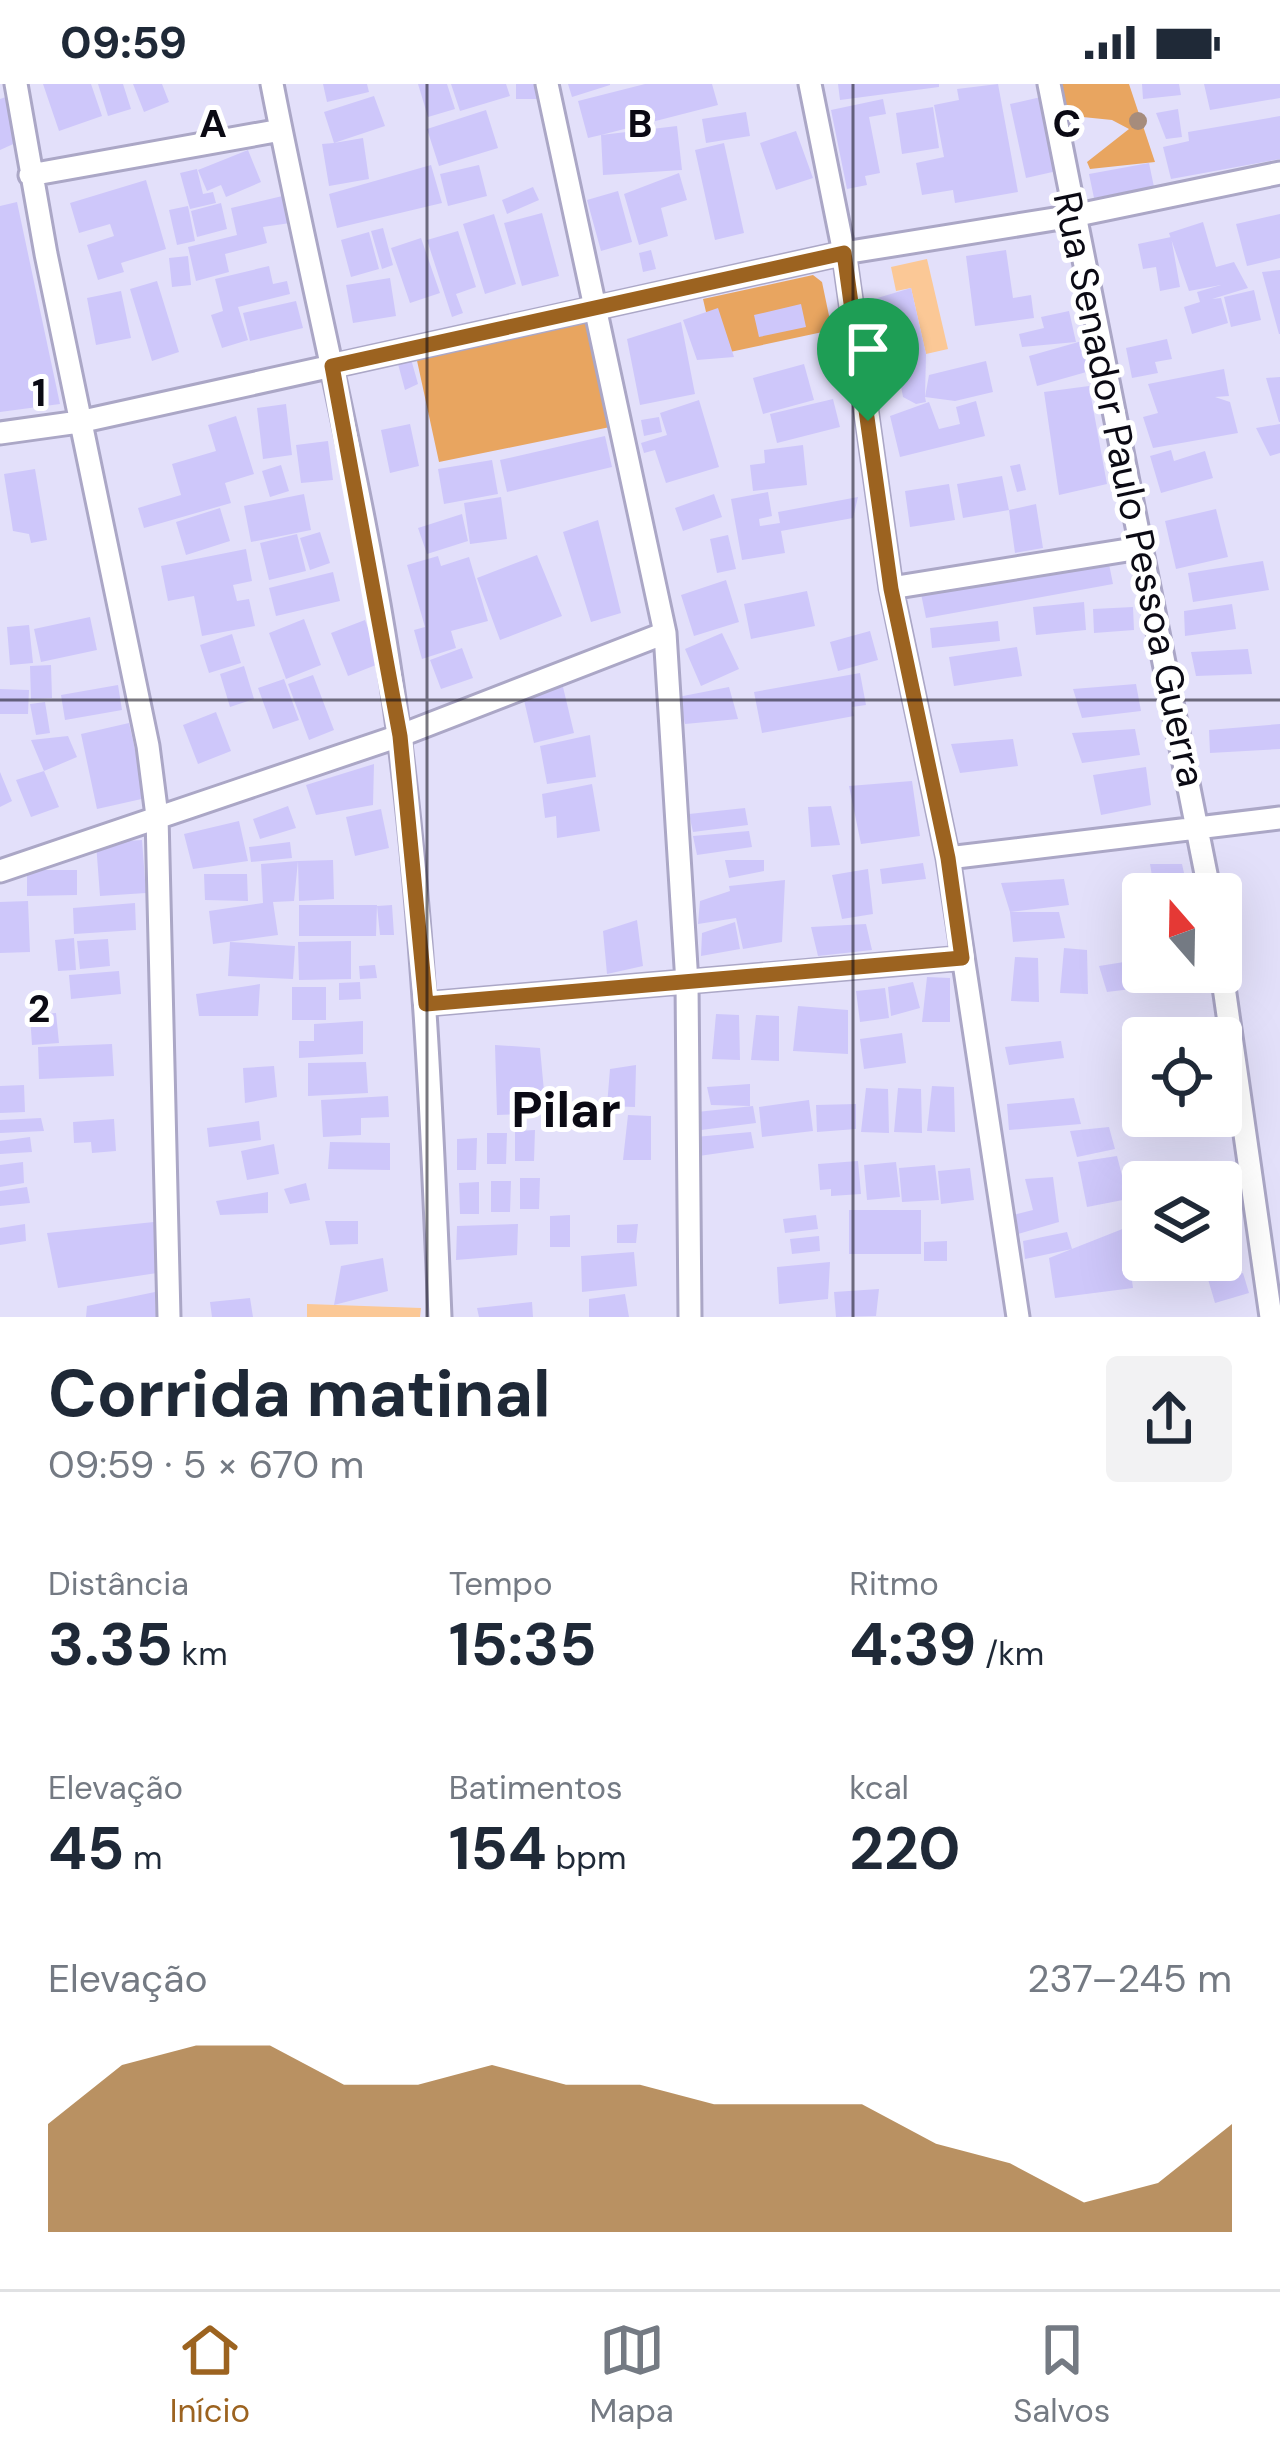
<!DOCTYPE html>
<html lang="pt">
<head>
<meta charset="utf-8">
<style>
	:root { --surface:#fff; --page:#f2f2f3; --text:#1f2937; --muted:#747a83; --line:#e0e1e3; --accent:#9c6320 }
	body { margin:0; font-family:"DM Sans",sans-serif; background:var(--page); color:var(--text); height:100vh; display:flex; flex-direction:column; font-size:45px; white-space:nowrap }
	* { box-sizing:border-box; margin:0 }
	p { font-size:39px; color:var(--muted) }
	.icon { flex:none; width:66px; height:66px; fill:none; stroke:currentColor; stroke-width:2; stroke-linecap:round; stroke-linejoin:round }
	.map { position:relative; height:1233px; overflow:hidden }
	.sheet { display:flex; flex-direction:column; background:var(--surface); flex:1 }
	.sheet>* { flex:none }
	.needle { width:78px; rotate:340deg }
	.fabs { position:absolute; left:1122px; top:789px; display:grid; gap:24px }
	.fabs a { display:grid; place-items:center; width:120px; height:120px; border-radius:12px; background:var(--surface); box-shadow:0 12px 48px #0002; font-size:60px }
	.pin { position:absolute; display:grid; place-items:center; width:102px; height:102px; color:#fff; margin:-123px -51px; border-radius:50% 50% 50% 0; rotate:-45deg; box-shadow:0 0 12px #0007 }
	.pin .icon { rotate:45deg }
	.round { display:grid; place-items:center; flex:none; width:126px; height:126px; border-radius:12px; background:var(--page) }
	.overview { display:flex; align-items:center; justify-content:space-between; height:204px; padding:0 48px }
	h1 { font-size:66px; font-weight:700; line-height:90px }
	.figures { display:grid; grid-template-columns:repeat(3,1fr); gap:18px; height:204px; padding:12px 48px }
	.figures div { display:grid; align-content:center }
	.figures b { font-size:60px; font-weight:700 }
	.figures small { font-size:33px; font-weight:400 }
	.figures p { font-size:33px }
	.chart { height:336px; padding:24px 48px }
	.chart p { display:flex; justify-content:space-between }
	.chart svg { width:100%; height:216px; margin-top:12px; fill:var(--accent); opacity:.7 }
	.status { display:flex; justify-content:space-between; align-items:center; height:84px; padding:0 60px; background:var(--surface); direction:ltr }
	.status svg { height:33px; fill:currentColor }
	.dock { display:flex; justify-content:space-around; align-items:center; height:168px; border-top:3px solid var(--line); background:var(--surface); font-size:33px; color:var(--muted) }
	.dock a { display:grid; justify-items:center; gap:6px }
	.dock .on { color:var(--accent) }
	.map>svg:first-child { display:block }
</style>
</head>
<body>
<div class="status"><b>09:59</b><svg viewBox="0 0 49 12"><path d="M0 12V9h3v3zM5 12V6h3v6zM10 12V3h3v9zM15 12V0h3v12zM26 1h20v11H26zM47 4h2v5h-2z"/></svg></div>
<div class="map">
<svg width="1280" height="1233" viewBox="0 0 1280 1233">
	<rect width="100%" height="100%" fill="#e3e0fa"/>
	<path fill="#fbc896" d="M927 175 948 265 926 270 911 204 896 207 891 183Z
		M307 1220 421 1224 420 1233H307Z"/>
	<path fill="#e8a560" d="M1059 0H1129L1155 78 1090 85 1087 78 1129 45 1112 36 1063 31Z
		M813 191 822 198 832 246 716 271 703 215Z
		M585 234 615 342 439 378 416 272Z"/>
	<path fill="#cec7fa" d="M43 0H91L102 32 59 47Z
		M98 0H123L131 25 108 32Z
		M133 0H162L169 18 144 28Z
		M323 0H367L369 8 327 18Z
		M418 0H447L455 25 428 33Z
		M451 0H506L510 12 460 27Z
		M516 0H538V15H516Z
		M568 0H610V1L572 13Z
		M645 0H712L718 21 601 51 677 42 682 86 603 91 601 51 588 54 578 17Z
		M838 0H939V3L840 16Z
		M998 0 1018 108 955 119 953 106 922 111 916 79 944 73 934 21 959 16 957 5Z
		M1142 0H1179L1181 11 1143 15Z
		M1204 0H1280V14L1210 26Z
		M12 11 20 57 0 66V15Z
		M374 12 385 42 334 59 363 54 369 95 329 102 322 60 334 59 324 28Z
		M1041 13 1057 87 1026 94 1010 20Z
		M883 15 886 30 869 33 880 89 865 92 867 101 847 105 831 26Z
		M933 23 939 64 902 70 896 29Z
		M1178 25 1182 53 1166 55 1156 29Z
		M486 26 498 64 439 82 427 45Z
		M746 28 750 52 706 59 702 35Z
		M1280 32V75L1171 95 1163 63 1189 57 1188 48Z
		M796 47 813 94 776 106 760 59Z
		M724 59 744 149 715 156 695 66Z
		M248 66 261 98 226 113 221 101 207 107 198 86Z
		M1149 79 1154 103 1094 114 1089 90Z
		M431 81 442 119 337 144 329 110Z
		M479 81 487 112 448 122 440 90Z
		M197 85 203 110 213 108 216 119 190 125 180 89Z
		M679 89 687 116 661 124 668 152 639 161 624 110Z
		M146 96 166 165 121 179 124 188 98 196 87 161 114 152 110 140 79 149 70 119Z
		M533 103 539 116 507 130 502 116Z
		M618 107 632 158 601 167 587 116Z
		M291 110 297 138 263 143 267 159 225 170 229 188 196 197 188 163 237 151 231 124Z
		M17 118 60 320 0 328V122Z
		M221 119 227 145 197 153 191 127Z
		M188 122 195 157 177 161 169 126Z
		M542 129 559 192 522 202 504 139Z
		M494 130 516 200 485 210 463 140Z
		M1280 130V174L1247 182 1236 140Z
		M1203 138 1216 183 1234 178 1248 204 1212 215 1221 214 1228 239 1192 250 1184 223 1200 218 1197 208 1221 201 1189 207 1169 149Z
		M383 144 393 181 382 185 371 147Z
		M458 147 476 203 456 210 463 229 452 233 427 156Z
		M369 148 379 185 351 193 341 156Z
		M1171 153 1180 203 1160 207 1156 183 1143 185 1138 160Z
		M421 154 440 209 410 219 391 164Z
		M651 166 656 185 643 188 639 169Z
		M1006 166 1013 214 1031 211 1034 234 975 242 966 172Z
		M188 172 191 201 172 203 169 174Z
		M269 182 273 200 287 197 290 210 238 223 248 256 222 264 211 231 223 227 215 195Z
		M1280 186V250H1279L1262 188Z
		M390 194 396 232 353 239 346 201Z
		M157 197 179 268 152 277 130 205Z
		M911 204 926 270 925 313 929 291 986 277 993 308 955 317 925 313 926 318 916 320 903 313 899 292H882L864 218Z
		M1254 206 1261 236 1231 243 1224 213Z
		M121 207 131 254 96 261 87 214Z
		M296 217 303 244 250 257 243 229Z
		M801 220 806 243 759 253 754 231Z
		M718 224 734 273 697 276 683 236Z
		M1069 227 1076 258 1022 263 1019 250 1044 244 1041 233Z
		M681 238 695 310 640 321 627 255Z
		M1167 255 1172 275 1155 278 1158 289 1132 294 1126 264Z
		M1082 257 1090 287 1037 302 1029 272Z
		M411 275 418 300 405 306 398 280Z
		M804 280 814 316 763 330 753 294Z
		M1224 285 1229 312 1215 313 1230 318 1238 349 1153 364 1143 333 1158 329 1148 300Z
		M1280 293V338H1279L1266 294Z
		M1089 302 1107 400 1059 411 1044 308Z
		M833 315 840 343 777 359 770 330Z
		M699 316 719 383 666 399 655 366 644 369 641 359 667 351 660 329Z
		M976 317 985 352 900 373 890 332 929 318 939 345 960 340 956 323Z
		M286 320 292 371 263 375 257 324Z
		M236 332 254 390 225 399 231 419 144 444 138 424 181 411 172 380 216 367 208 341Z
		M659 333 662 348 644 352 641 336Z
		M410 340 419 382 390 389 381 346Z
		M1280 340V369L1270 372 1256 344Z
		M605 352 612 383 507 408 500 376Z
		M328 357 333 396 301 399 296 361Z
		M803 361 807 401 753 407 750 381 765 379 764 366Z
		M1171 366 1174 377 1205 367 1213 394 1161 409 1150 372Z
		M492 376 498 410 444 420 438 385Z
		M1020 380 1026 406 1017 408 1010 382Z
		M281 381 289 407 270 413 262 387Z
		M35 385 47 456 31 459 29 450 13 447 4 390Z
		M1002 392 1009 426 963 434 957 400Z
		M949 400 955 436 910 443 905 407Z
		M768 408 772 432 759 435 760 442 780 439 778 428 858 413 853 434 781 447 785 469 742 476 731 415Z
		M304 410 311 446 251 458 244 422Z
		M714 410 722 433 683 447 675 424Z
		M501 413 507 455 470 460 464 419Z
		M1036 420 1043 464 1015 469 1009 426Z
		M220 424 230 457 186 471 176 438Z
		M1216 425 1228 473 1176 485 1165 437Z
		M462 430 468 457 427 470 418 444Z
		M598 436 621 529 591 538 563 448Z
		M320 448 330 479 310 486 300 454Z
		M297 450 306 487 269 496 260 459Z
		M728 451 736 485 717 489 710 455Z
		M246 465 252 497 233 501 237 517 249 515 255 542 202 552 194 512 168 517 161 482Z
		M1107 470 1113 500 926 534 920 505Z
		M537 471 562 532 500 556 477 494Z
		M438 472 441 482 469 473 488 537 451 547 456 564 422 575 414 546 425 543 407 481Z
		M1263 477 1269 506 1193 518 1188 489Z
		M333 488 340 517 276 532 269 504Z
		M726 496 739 538 694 552 681 511Z
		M807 507 815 542 751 555 744 520Z
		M1084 518 1086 546 1036 551 1033 523Z
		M1232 520 1236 545 1185 552 1184 527Z
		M1133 523 1134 546 1094 549 1093 525Z
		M90 533 97 566 41 578 34 545Z
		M304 535 321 581 286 595 269 549Z
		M365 536 381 579 348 592 331 549Z
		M998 537 1000 557 932 564 930 544Z
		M29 541 33 579 10 581 7 543Z
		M870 547 878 576 838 587 830 558Z
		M722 549 739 585 701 602 685 565Z
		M232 550 241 579 209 589 200 561Z
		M1017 563 1022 592 954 602 949 573Z
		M462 564 473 594 441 605 430 576Z
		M1248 565 1252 590 1196 592 1191 568Z
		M51 581 52 614 31 615 30 582Z
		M244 582 254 615 230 623 220 590Z
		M860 589 866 621 852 623 854 632 762 649 754 608Z
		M313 591 334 646 309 656 288 600Z
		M284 595 299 636 273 645 258 604Z
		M1136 600 1141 627 1082 634 1073 605Z
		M118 601 122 626 65 636 61 611Z
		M563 603 574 649 534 659 523 612Z
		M729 603 738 635 685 640 678 613Z
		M0 605 29 606 28 630H0Z
		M45 618 50 649 36 651 30 620Z
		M216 628 231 667 198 680 183 641Z
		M129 639 146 714 97 725 81 650Z
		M1280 640V665L1210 669 1209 646Z
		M1135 645 1140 671 1082 679 1072 649Z
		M590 651 596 693 547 700 540 662Z
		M68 652 77 673 44 687 31 656Z
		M1013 655 1018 682 960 689 951 660Z
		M374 680 373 721 316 731 306 701Z
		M1146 683 1151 721 1101 731 1093 691Z
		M44 687 59 723 31 733 16 696Z
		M0 688 12 717 0 723Z
		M912 697 920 752 861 760 849 702Z
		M592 700 600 747 557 754 556 732 545 734 542 710Z
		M288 722 296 744 260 755 253 735Z
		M831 722 840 761 811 763 808 723Z
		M745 724 748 741 693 748 689 730Z
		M381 725 389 764 355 772 346 733Z
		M239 737 248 777 193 785 184 750Z
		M749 747 752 763 697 771 693 752Z
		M142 756 146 809 100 812 96 759Z
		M290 758 292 774 251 778 249 763Z
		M333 776 334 815 299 817 298 777Z
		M725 776H764V787L729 794Z
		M298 777 294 817 273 818 278 851 213 860 209 827 263 819 261 780Z
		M923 779 926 795 882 800 880 785Z
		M1150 780H1182L1188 807 1155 810Z
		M868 785 873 830 842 835 832 791Z
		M27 786H77V811L27 812Z
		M204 790H247L248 817 205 816Z
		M1064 795 1069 821 1010 828 1001 799Z
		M785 796 782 858 743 865 736 834 698 840 700 817 730 807 729 802Z
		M28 817 30 868 0 869V818Z
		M135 819 136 846 74 850 73 824Z
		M299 821H377L376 852H299Z
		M392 821 394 851H380L377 822Z
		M1010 828H1059L1065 854 1013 858Z
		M637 836 643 882 607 890 603 847Z
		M735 838 740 865 701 872 702 849Z
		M866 840 872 866 818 872 811 843Z
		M74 854 76 886 58 887 55 856Z
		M108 855 110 882 80 885 77 857Z
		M351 857V895L299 896 298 858Z
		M230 858 295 862 293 895 228 892Z
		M1064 864 1087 866 1088 910 1060 909Z
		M1015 873 1038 874 1039 918 1011 917Z
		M1143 875V888H1178L1180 899 1107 908 1099 882Z
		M375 881 377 894 360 895 359 882Z
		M119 887 121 910 71 915 69 891Z
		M927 893 950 894V938H922Z
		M360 898 361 915 339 916V899Z
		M913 898 920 924 891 932 888 903Z
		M260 900 258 932H199L196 910Z
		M292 903H326V936H292Z
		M885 904 889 934 860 938 856 907Z
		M798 922 848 926V970L793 967Z
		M56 929 59 959 32 961 30 931Z
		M716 930 739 931 740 976 712 975Z
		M756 931 779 932V977L751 976Z
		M363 937V970L299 974V957H314V940Z
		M1210 938 1214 954H1148V952Z
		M902 949 906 979 864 985 860 955Z
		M1061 957 1064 974 1009 981 1005 963Z
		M112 960 114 992 39 995 38 963Z
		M495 961 540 964 546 1029 497 1031Z
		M366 978 368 1009 308 1012V979Z
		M636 981 635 1023 607 1022 610 985Z
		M274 982 277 1013 245 1019 243 984Z
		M1143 991V1012L1135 1013 1130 993Z
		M750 1000V1022L711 1021 707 1003Z
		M24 1001 25 1028 0 1029V1002Z
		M932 1002 954 1003 955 1048 927 1047Z
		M866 1004 888 1005 889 1049 861 1048Z
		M898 1004 921 1005 922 1049 894 1048Z
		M388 1012 389 1033 361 1034V1051L323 1053 321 1016Z
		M1074 1014 1081 1040 1009 1046 1007 1020Z
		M809 1016 813 1047 762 1053 759 1023Z
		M856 1020V1045L817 1048 816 1021Z
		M753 1022 756 1039 701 1046 697 1028Z
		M628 1031 651 1032V1076H623Z
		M41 1034 44 1047 0 1049V1036Z
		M114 1035 116 1067 92 1069 91 1058 74 1059 73 1038Z
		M259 1037 261 1056 209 1063 207 1044Z
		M1109 1043 1115 1065 1077 1073 1070 1047Z
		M535 1046 534 1077H515V1047Z
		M751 1048 754 1064 699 1072 695 1053Z
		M487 1049H507L506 1080H487Z
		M30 1053 32 1068 0 1070V1057Z
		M477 1054 476 1086H457V1055Z
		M330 1058 390 1059V1086L328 1085Z
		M274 1060 279 1090 247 1096 241 1067Z
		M1117 1072 1128 1115 1087 1123 1078 1078Z
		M858 1077 861 1110 831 1112V1105L820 1106 818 1080Z
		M23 1078 24 1099 0 1103V1081Z
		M896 1078 900 1113 867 1116 864 1081Z
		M935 1081 939 1116 902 1118 899 1084Z
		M970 1084 974 1116 941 1120 938 1087Z
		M1053 1093 1059 1138 1018 1150 1013 1131 1033 1126 1025 1095Z
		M520 1094H540L539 1125H520Z
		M491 1097H511L510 1128H491Z
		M479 1098V1130H460L459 1099Z
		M306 1099 310 1116 290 1120 284 1105Z
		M27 1103 30 1119 0 1122V1107Z
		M268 1108V1129L220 1131 216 1117Z
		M849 1126H921V1170H849Z
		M570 1131V1163H550V1132Z
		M816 1131 818 1145 785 1149 783 1135Z
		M325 1137H358V1160L330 1161Z
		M154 1138 157 1189 58 1204 47 1149Z
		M25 1140 26 1157 0 1161V1144Z
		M518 1140 517 1171 456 1176 457 1142Z
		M638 1140 636 1159H617V1141Z
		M1125 1144 1133 1204 1055 1214 1049 1174Z
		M1067 1148 1072 1165 1025 1175 1023 1157Z
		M819 1152 820 1167 792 1170 790 1155Z
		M947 1157V1177H924V1158Z
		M634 1168 637 1202 582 1208 581 1172Z
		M383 1174 388 1207 334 1221 341 1182Z
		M830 1178 828 1215 779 1220 777 1183Z
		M1220 1181 1223 1195 1243 1189 1249 1209 1215 1219 1205 1185Z
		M879 1205 876 1232 836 1233 834 1208Z
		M155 1208 156 1233H86L87 1222Z
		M625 1210 629 1233H589V1215Z
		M250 1214 253 1233H212L210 1218Z
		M532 1218 533 1233H479L477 1224Z"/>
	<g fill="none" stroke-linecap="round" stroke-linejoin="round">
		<g stroke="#aba7c6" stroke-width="27">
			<path id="minor" d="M16 0 46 170 148 662 157 732 169 1233
				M272 0C314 217 371 432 399 652 424 845 432 1039 440 1233
				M547 0 665 549 687 899 690 1233
				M810 0 844 169 891 504 948 774 1018 1233
				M1049 0 1210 810
				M30 91 281 46
				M0 349 79 338 844 169 1073 132 1280 89
				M891 504 1140 464
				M948 774 1280 734
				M0 787 399 652 665 549
				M1221 882 1271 1233
				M426 920 963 874"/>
		</g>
		<use href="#minor" stroke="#fff" stroke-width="21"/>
	</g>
	<circle fill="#a68c7c" cx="1138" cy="37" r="9"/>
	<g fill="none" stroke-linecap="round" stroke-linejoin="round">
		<g stroke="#fff" stroke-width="24">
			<path id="route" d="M844 169 891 505 948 774 962 874 426 920 400 652 332 282Z"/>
		</g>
		<use href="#route" stroke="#9c6320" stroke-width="15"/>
	</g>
	<path fill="none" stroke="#0b0a14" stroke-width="3" stroke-opacity="0.55" d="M427 0V1233M853 0V1233M0 616H1280"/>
	<g text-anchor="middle" stroke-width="10" stroke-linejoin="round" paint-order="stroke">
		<g font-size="39" fill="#0b0a14" stroke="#fff">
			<text transform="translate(1130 405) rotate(78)" y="14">Rua Senador Paulo Pessoa Guerra</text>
		</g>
		<g font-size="51" font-weight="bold" fill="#0b0a14" stroke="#fff">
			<text x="566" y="1043">Pilar</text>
		</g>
	</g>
	<g font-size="39" text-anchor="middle" font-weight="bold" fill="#0b0a14" stroke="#fff" stroke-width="10" stroke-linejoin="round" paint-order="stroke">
		<text x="213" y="53">A</text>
		<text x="640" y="53">B</text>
		<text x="1067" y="53">C</text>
		<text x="39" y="322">1</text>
		<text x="39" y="938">2</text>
	</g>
</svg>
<div class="fabs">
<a><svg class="needle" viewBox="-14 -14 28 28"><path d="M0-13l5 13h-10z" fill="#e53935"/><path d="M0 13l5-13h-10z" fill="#747a83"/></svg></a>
<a><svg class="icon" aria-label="locate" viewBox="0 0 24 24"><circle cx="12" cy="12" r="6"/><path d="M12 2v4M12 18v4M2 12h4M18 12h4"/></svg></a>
<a><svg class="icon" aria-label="layers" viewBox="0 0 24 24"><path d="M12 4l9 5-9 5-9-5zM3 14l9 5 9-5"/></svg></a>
</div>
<div class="pin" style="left:868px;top:337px;background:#1e9e55"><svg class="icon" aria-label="arrive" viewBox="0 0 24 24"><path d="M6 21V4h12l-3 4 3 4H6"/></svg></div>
</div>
<section class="sheet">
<div class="overview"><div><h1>Corrida matinal</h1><p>09:59 · 5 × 670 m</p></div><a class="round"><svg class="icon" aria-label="share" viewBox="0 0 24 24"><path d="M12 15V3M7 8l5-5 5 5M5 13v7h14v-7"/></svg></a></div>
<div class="figures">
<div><p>Distância</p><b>3.35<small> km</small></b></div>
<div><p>Tempo</p><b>15:35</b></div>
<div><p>Ritmo</p><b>4:39<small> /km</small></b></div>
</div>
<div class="figures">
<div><p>Elevação</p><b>45<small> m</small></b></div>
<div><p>Batimentos</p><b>154<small> bpm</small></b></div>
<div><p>kcal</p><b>220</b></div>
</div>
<div class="chart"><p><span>Elevação</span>237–245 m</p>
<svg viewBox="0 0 160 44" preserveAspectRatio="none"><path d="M0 44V22L10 10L20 6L30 6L40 14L50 14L60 10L70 14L80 14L90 18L100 18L110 18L120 26L130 30L140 38L150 34L160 22V44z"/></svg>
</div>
</section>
<nav class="dock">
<a class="on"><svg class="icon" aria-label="home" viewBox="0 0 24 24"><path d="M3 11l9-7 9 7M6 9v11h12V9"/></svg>Início</a>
<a><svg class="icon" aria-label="map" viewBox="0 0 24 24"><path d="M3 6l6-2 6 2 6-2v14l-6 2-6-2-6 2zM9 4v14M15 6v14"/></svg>Mapa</a>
<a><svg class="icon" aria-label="saved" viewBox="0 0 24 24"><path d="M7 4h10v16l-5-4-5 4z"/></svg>Salvos</a>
</nav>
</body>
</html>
